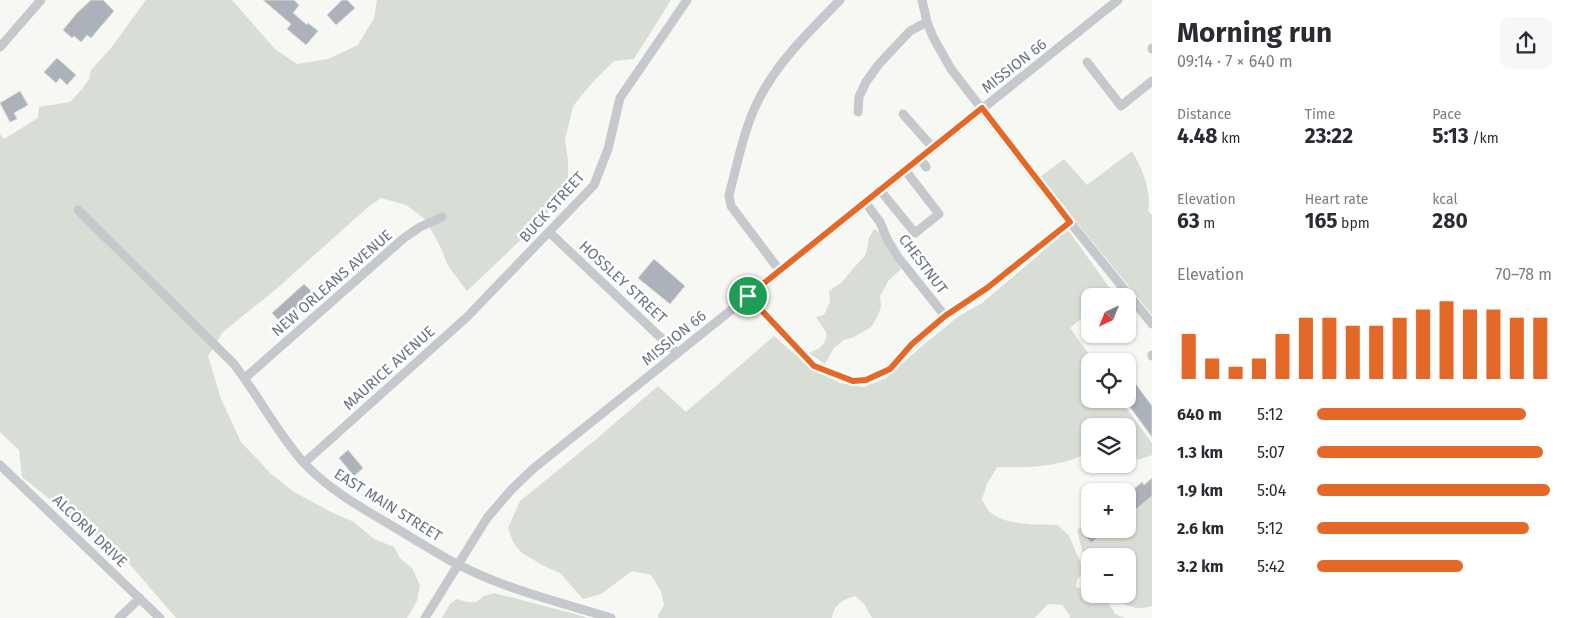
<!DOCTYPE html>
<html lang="en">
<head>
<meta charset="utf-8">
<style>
	:root { --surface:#fff; --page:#f7f7f7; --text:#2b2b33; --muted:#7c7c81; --accent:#e46827 }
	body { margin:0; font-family:"Fira Sans",sans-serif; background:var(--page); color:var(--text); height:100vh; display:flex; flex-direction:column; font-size:19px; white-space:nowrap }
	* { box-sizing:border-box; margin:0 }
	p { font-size:16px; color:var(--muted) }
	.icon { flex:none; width:28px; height:28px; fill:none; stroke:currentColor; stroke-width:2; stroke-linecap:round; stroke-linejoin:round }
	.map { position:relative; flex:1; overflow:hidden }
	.details { display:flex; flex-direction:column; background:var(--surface); width:425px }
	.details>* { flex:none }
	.needle { width:32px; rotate:223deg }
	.buttons { position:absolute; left:1081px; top:288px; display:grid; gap:10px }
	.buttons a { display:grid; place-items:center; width:55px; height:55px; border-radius:10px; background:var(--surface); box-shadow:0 1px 4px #0004; font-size:25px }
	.pin { position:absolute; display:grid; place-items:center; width:42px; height:42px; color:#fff; margin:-21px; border:2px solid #fff; border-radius:50%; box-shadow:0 1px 5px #0007 }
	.round { display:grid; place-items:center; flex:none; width:52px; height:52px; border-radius:10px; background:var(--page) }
	.headline { display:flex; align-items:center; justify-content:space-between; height:85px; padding:0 25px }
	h1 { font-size:28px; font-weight:700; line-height:38px }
	.metrics { display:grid; grid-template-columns:repeat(3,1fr); gap:8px; height:85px; padding:5px 25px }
	.metrics div { display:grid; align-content:center }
	.metrics b { font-size:21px; font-weight:700 }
	.metrics small { font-size:14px; font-weight:400 }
	.metrics p { font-size:14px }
	.chart { height:140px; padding:10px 25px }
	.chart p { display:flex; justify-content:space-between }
	.chart svg { width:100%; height:90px; margin-top:5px; stroke:var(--accent); stroke-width:6 }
	ul { padding:0 25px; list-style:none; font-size:16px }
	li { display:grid; grid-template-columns:80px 60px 1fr; align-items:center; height:38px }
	li i { height:12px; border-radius:6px; background:var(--accent) }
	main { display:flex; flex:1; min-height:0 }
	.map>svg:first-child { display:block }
</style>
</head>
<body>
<main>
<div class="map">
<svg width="1152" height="618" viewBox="0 0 1152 618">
	<rect width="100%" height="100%" fill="#f7f7f4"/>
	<path fill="#d8ded5" d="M146 0H232L275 49 297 64 328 59 358 45 374 18 377 0H671L634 59 614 61 592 83 573 106 565 140 568 159V180L545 217 467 291 448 266 441 248 425 219 406 205 381 198 367 208 275 290 223 332 208 356 221 399 241 442 271 474 294 492 331 512 354 522 374 539 394 547 400 558 412 568 420 585 417 601 407 618H176L126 560 22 477 19 450 0 432V134L4 139 38 118 39 107 70 102 82 89 89 79 91 70 111 48Z
		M1132 151C1142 168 1152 191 1148 211L1152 215V315L1040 177 1064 159 1087 185Z
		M874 229 881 234 891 254 901 269 889 280 880 296 881 306 878 316 871 327 854 337 844 340 834 348 825 364 809 353C820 348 824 347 827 334L816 317 824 315 830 301 829 291 841 283 866 254 869 238Z
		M1068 230 1112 291 1106 296H1090V311L1070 328 1094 361H1090V399H1120L1152 443V455L1138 460 1128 449V426H1090V452C1061 467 1029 468 997 467L987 484 982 499C984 503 986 507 988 510 1001 526 1039 524 1058 525L1069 536 1084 571 1077 580 1076 586 1079 588H1090V594H1103L1115 614 1125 618H1070L1069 614 1062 605 1048 604 1035 618H872L864 604 855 596C843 600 834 604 832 618H658V615L664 605 661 591 651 575 632 571 601 594 583 599 560 573 544 566 522 553 513 542 508 528 520 501 594 441 658 386 686 412 774 336 806 364 816 371 840 383 864 387 886 378 922 346 959 316 982 303Z
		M1152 496V606C1134 612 1121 603 1107 594H1128V556H1090V572L1085 562 1077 530 1090 519V529H1128V516Z
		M494 593 579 615 587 618H442L450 604 457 599 467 602H476L484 596Z"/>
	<path fill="#acb2b9" stroke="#d8d9d7" d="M91 0H103L114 11 91 38 87 35 81 42 74 36 72 38 63 30 77 13Z
		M263 0H294L299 5 293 13 307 25 308 23 318 31 306 45 287 29 291 24Z
		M342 0H347L355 8 336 25 327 15Z
		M57 58 76 75 67 85 60 78 56 83 44 72Z
		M20 91 28 105 14 113 17 119 10 122 0 103Z
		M654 259 685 286 670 304 638 278Z
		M304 284 314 294 281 323 272 313Z
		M1135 383 1152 406V437L1124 399H1128V388Z
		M348 450 363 468 354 476 339 458Z
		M1152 478V496L1128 516V499L1135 492 1133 490 1142 482 1144 485Z
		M1090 521V529H1109L1091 543 1080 529Z"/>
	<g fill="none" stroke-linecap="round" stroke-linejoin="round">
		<path stroke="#c5c8cc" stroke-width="9" d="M922 0 927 22 933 37 951 69 1049 196 1152 324
			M0 47 41 0
			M1152 48V49
			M1087 62 1121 106 1152 81
			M858 112 859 97 866 82 879 64 910 31 927 22
			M903 114 933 148
			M920 158 926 167
			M880 190 915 233 939 214 905 170
			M865 202 880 222 887 239 898 257 945 316
			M78 210 233 363C258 395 276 431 303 462 327 488 358 506 389 524 411 537 434 552 457 564 505 589 559 602 611 618
			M549 232 677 353
			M780 271 731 206 729 195C738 162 744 127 760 97 780 59 811 30 840 0
			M748 296 814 366 853 381 866 380 890 369 912 345 945 316 987 288 1070 222
			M1152 356V355
			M245 378 404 238 420 227 442 217
			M304 463 467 317 594 185 608 149 620 98 687 0
			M0 465 160 618
			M119 618 140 598
			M425 618 487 518 512 489 534 468 1118 0"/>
	</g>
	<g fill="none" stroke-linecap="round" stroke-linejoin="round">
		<g stroke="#fff" stroke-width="10">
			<path id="route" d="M982 108 1070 222 987 288 945 316 912 344 890 369 866 380 853 381 814 366 748 296Z"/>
		</g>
		<use href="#route" stroke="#e46827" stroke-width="6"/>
	</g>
	<g text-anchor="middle" stroke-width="5" stroke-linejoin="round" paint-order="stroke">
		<g font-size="15" fill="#667485" stroke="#fff">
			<text transform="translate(1014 66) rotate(-38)" y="5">MISSION 66</text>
			<text transform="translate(552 207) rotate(-48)" y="5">BUCK STREET</text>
			<text transform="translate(923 264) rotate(53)" y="5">CHESTNUT</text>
			<text transform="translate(623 282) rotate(43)" y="5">HOSSLEY STREET</text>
			<text transform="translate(332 283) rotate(-41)" y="5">NEW ORLEANS AVENUE</text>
			<text transform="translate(674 338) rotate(-39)" y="5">MISSION 66</text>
			<text transform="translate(389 368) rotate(-42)" y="5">MAURICE AVENUE</text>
			<text transform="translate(388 505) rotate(32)" y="5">EAST MAIN STREET</text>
			<text transform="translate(90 531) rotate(44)" y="5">ALCORN DRIVE</text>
		</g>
	</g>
</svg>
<div class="buttons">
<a><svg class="needle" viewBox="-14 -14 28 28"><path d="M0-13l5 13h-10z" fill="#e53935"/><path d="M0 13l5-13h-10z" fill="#7c7c81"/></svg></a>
<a><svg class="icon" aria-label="locate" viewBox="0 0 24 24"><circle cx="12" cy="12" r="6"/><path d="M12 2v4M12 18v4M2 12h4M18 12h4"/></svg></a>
<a><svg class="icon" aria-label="layers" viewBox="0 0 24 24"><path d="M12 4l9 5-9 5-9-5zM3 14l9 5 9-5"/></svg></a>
<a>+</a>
<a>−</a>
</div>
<div class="pin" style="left:748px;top:296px;background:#1e9e55"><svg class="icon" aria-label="arrive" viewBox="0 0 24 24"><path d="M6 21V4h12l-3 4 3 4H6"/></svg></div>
</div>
<section class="details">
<div class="headline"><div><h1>Morning run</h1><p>09:14 · 7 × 640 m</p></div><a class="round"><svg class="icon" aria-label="share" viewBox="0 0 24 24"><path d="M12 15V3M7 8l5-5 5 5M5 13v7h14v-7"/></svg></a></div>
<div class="metrics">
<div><p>Distance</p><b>4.48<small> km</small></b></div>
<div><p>Time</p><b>23:22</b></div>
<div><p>Pace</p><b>5:13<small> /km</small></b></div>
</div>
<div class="metrics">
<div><p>Elevation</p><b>63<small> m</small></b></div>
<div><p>Heart rate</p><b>165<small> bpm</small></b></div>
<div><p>kcal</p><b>280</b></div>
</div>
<div class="chart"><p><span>Elevation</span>70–78 m</p>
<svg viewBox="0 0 160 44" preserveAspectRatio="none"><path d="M5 44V22M15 44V34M25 44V38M35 44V34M45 44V22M55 44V14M65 44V14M75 44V18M85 44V18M95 44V14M105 44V10M115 44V6M125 44V10M135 44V10M145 44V14M155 44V14"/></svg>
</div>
<ul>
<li><b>640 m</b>5:12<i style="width:89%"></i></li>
<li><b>1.3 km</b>5:07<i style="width:96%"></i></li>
<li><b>1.9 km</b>5:04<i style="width:99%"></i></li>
<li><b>2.6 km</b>5:12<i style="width:90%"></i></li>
<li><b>3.2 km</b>5:42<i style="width:62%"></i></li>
</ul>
</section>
</main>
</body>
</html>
